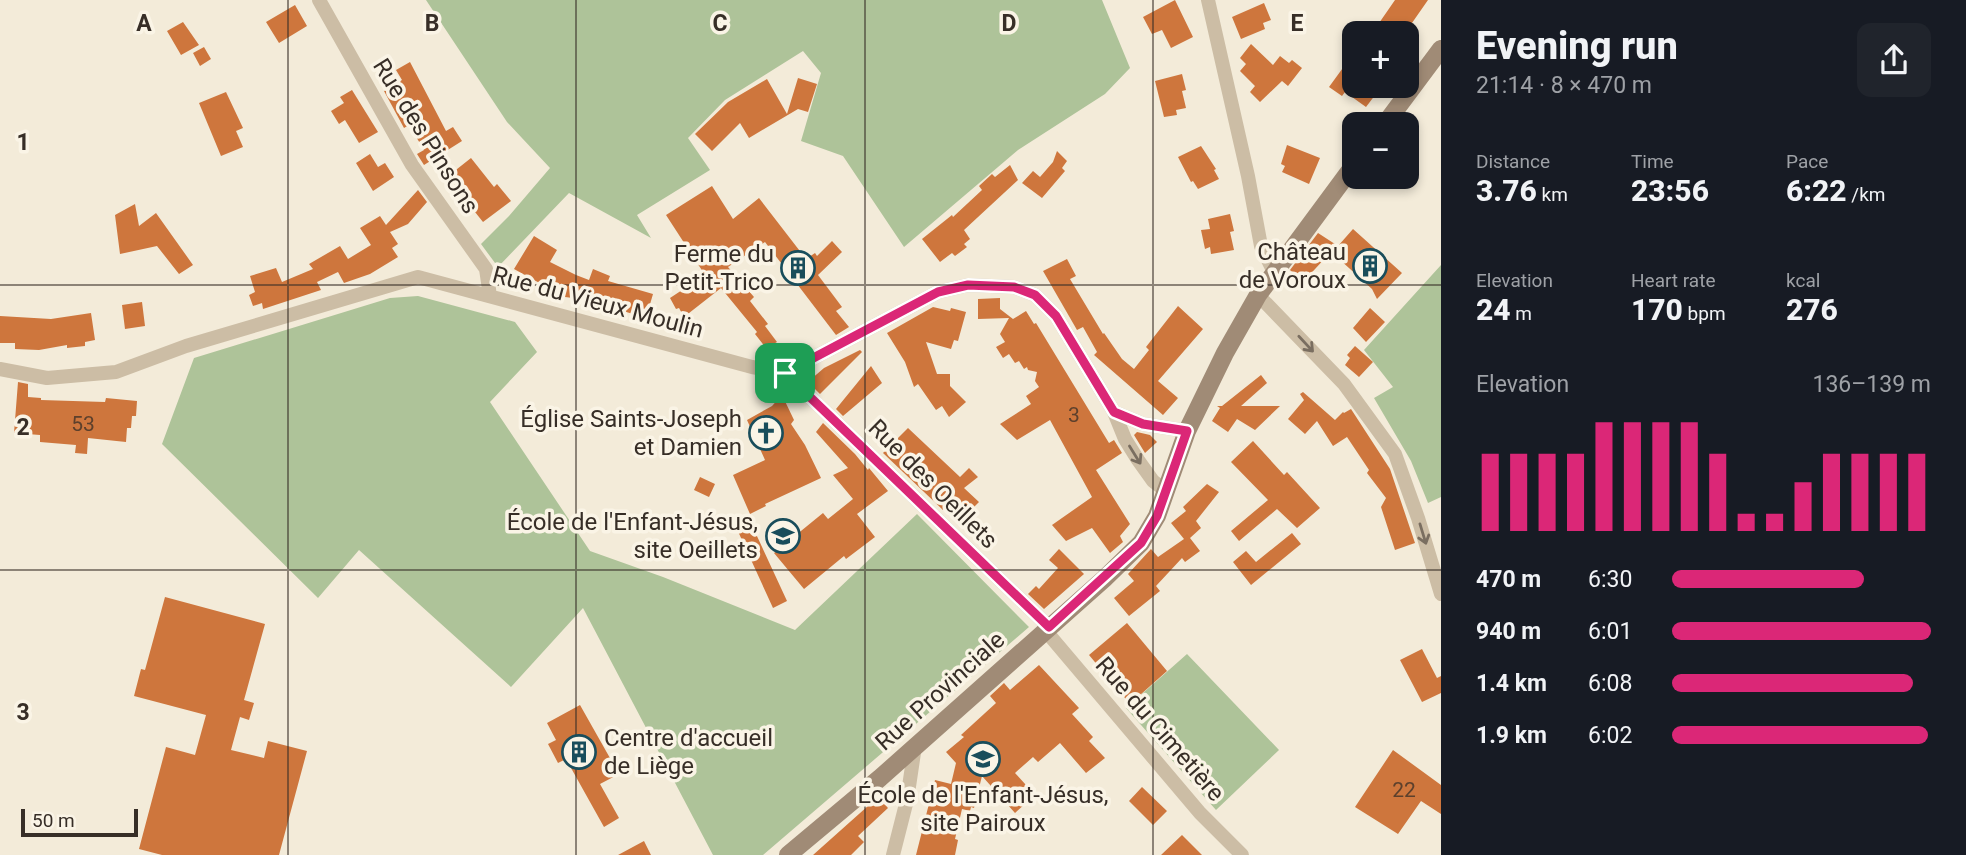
<!DOCTYPE html>
<html lang="en">
<head>
<meta charset="utf-8">
<style>
	:root { --surface:#171b24; --page:#20242c; --text:#f1f3f6; --muted:#9ea1a6; --accent:#db2777 }
	body { margin:0; font-family:Roboto,sans-serif; background:var(--page); color:var(--text); height:100vh; display:flex; flex-direction:column; font-size:26px; white-space:nowrap }
	* { box-sizing:border-box; margin:0 }
	p { font-size:23px; color:var(--muted) }
	.icon { flex:none; width:38px; height:38px; fill:none; stroke:currentColor; stroke-width:2; stroke-linecap:round; stroke-linejoin:round }
	.map { position:relative; flex:1; overflow:hidden }
	.details { display:flex; flex-direction:column; background:var(--surface); width:525px }
	.details>* { flex:none }
	.buttons { position:absolute; left:1342px; top:21px; display:grid; gap:14px }
	.buttons a { display:grid; place-items:center; width:77px; height:77px; border-radius:14px; background:var(--surface); box-shadow:0 4px 10px #0003; font-size:35px }
	.scale { position:absolute; left:21px; bottom:18px; width:117px; box-sizing:border-box; padding-left:7px; border:4px solid #372e27; border-top:0; font-size:19px; line-height:24px; white-space:nowrap; color:#372e27; -webkit-text-stroke:5px #faf4e6; paint-order:stroke }
	.pin { position:absolute; display:grid; place-items:center; width:60px; height:60px; color:#fff; margin:-30px; border-radius:14px; box-shadow:0 4px 10px #0006 }
	.round { display:grid; place-items:center; flex:none; width:74px; height:74px; border-radius:14px; background:var(--page) }
	.headline { display:flex; align-items:center; justify-content:space-between; height:119px; padding:0 35px }
	h1 { font-size:38px; font-weight:800; line-height:52px }
	.stats { display:grid; grid-template-columns:repeat(3,1fr); gap:10px; height:119px; padding:7px 35px }
	.stats div { display:grid; align-content:center }
	.stats b { font-size:30px; font-weight:800 }
	.stats small { font-size:19px; font-weight:400 }
	.stats p { font-size:19px }
	.chart { height:196px; padding:14px 35px }
	.chart p { display:flex; justify-content:space-between }
	.chart svg { width:100%; height:126px; margin-top:7px; stroke:var(--accent); stroke-width:6 }
	ul { padding:0 35px; list-style:none; font-size:23px }
	li { display:grid; grid-template-columns:112px 84px 1fr; align-items:center; height:52px }
	li i { height:18px; border-radius:9px; background:var(--accent) }
	main { display:flex; flex:1; min-height:0 }
	.map>svg:first-child { display:block }
</style>
</head>
<body>
<main>
<div class="map">
<svg width="1441" height="855" viewBox="0 0 1441 855">
	<rect width="100%" height="100%" fill="#f3ebd9"/>
	<path fill="#aec399" d="M426 0H1102L1130 68 1105 94 1018 150 904 247 843 156 801 141 821 73 803 51 725 100 688 138 710 170 637 215 651 238 569 193 498 267 481 244 509 216 550 168 507 122Z
		M1441 265V497L1428 503 1411 461 1374 398 1393 387 1364 350Z
		M418 296 515 322 537 352 490 402 590 551 663 577 795 630 917 514 1029 627 763 855H713L583 608 511 687 359 550 318 598 162 444 194 358 390 298Z
		M1187 654 1279 750 1216 810 1126 708Z"/>
	<path fill="#ce763d" d="M1175 0 1193 37 1171 48 1162 30 1152 34 1143 17Z
		M1395 0H1428L1405 33H1386L1377 26Z
		M1264 3 1271 20 1263 23 1265 29 1241 39 1232 17Z
		M295 5 307 26 279 43 266 22Z
		M183 22 199 45 181 55 167 31Z
		M1251 44 1273 65 1280 56 1289 63 1292 60 1302 68 1288 86 1282 81 1260 102 1250 92 1255 86 1240 71 1246 64 1240 58Z
		M204 47 211 59 200 66 193 53Z
		M410 62 446 131 453 127 462 141 424 165 417 154 424 150 409 125 404 128 384 91 402 80 396 70Z
		M1345 65 1354 72V86H1382L1366 107 1345 92 1342 96 1329 87Z
		M1182 74 1186 90 1182 91 1186 108 1176 110 1177 115 1164 117 1155 81Z
		M798 78 817 84 808 112 798 109 749 138 740 123 712 151 695 134 728 102 767 79 787 114Z
		M352 90 378 132 359 143 345 120 339 124 331 111 344 103 340 97Z
		M226 92 243 128 236 131 243 147 221 156 199 103Z
		M1287 145 1320 158 1309 184 1282 172 1285 166 1281 164Z
		M1201 146 1216 169 1214 170 1219 179 1198 189 1193 181 1191 182 1178 157Z
		M1057 151 1067 161 1062 168 1065 171 1042 198 1022 183 1033 171 1040 177 1053 162Z
		M370 154 378 167 385 163 394 177 373 191 356 163Z
		M471 158 494 187 497 184 511 201 483 222 447 177Z
		M1010 165 1018 180 964 230 970 239 964 244 967 247 955 256 952 253 940 262 922 239 952 215 953 217 982 190 979 186 992 174 995 177Z
		M712 186 733 219 759 198 806 259 815 253 817 256 832 241 842 252 818 275 842 307 836 311 849 327 836 335 765 242 728 267 754 297 750 301 768 324 765 326 777 342 766 348 755 334 757 332 721 288 684 317 679 308 676 309 670 298 705 275 666 215Z
		M418 190 427 202 408 224 390 232 398 244 392 248 398 257 370 274 344 283 338 272 317 282 321 290 263 309 262 303 253 306 249 295 255 292 250 276 276 268 282 282 313 269 309 264 340 246 348 259 371 245 360 228 380 216 386 225Z
		M135 204 139 226 156 213 193 265 179 274 157 246 120 254 115 215Z
		M1230 214 1234 231 1230 232 1234 250 1211 254 1210 247 1205 249 1201 230 1210 229 1208 219Z
		M1353 229 1402 273 1377 299 1372 289 1338 258 1328 255 1303 282 1290 270 1318 233 1338 246Z
		M534 236 557 250 550 262 576 275 589 280 593 269 610 276 608 281 653 294 646 318 574 296 573 298 565 297 514 269Z
		M1067 259 1076 276 1070 279 1103 334 1104 333 1122 359 1134 369 1149 350 1146 347 1178 306 1203 329 1158 381 1178 398 1163 415 1094 355 1097 352 1083 327 1077 330 1043 271Z
		M1000 298V309L1013 319 1026 311 1034 324 1036 323 1109 443 1114 440 1122 453 1096 470 1130 524 1120 536 1123 542 1110 553 1092 528 1066 541 1052 525 1092 497 1050 420 1017 440 1000 424 1031 404 1026 396 1039 387 1035 381 1037 372 1028 370 1027 367 1024 369 1019 361 1015 363 1009 354 1003 358 996 347 1005 342 1000 334 1009 318 978 319V299Z
		M142 302 145 326 125 329 122 305Z
		M933 307 950 311 951 308 966 312 958 341 954 340 951 349 926 342 937 374H950V386L966 402 949 417 942 406 936 410 918 384 914 387 905 362 887 333Z
		M1370 308 1385 322 1366 342 1353 328Z
		M91 313 95 340 85 342V346L67 348V345L39 350 15 349V343H0V316L51 319Z
		M1355 346 1373 362 1359 377 1345 365 1350 358 1347 355Z
		M860 350 862 352 820 394 810 384V380L824 368Z
		M871 366 882 383 843 416 836 409Z
		M1261 375 1267 383 1241 406H1280L1255 430 1237 419 1228 432 1212 421 1220 408 1217 406H1222Z
		M18 382 28 384V397L41 398V400L105 402 106 398 137 401 136 416H132L131 428H127L126 442 88 438 87 454 75 453 76 445 40 442V435L14 433Z
		M1303 392 1335 420 1343 412 1344 413 1351 409 1390 469 1415 543 1395 550 1381 507 1386 498 1367 473 1369 470 1347 437 1333 446 1317 421 1305 434 1288 419 1304 400 1300 394Z
		M782 395 794 420 791 424 805 445 821 478 765 504 766 506 750 514 733 475 765 460 747 420 772 406Z
		M823 423 855 454 868 470 869 468 888 491 857 514 875 537 846 559 844 556 804 589 774 553 823 513 828 519 853 499 833 475 848 468 816 432Z
		M908 428 960 477 969 468 978 477 964 488 979 502 962 519 946 507 943 510 883 453Z
		M1137 432 1150 435 1157 442 1145 453 1134 435Z
		M1253 441 1284 475 1287 472 1320 508 1297 528 1277 509 1239 541 1231 531 1268 500 1231 462Z
		M700 477 715 484 709 497 694 490Z
		M1207 484 1219 492 1196 521 1201 528 1190 538 1200 551 1185 562 1182 558 1156 586 1160 591 1129 616 1114 598 1134 581 1128 574 1151 549 1158 557 1184 539 1171 523 1186 511 1183 507Z
		M750 521 787 601 773 608 736 527Z
		M1292 533 1301 544 1251 585 1233 562 1246 551 1256 562Z
		M1059 549 1084 574 1044 609 1028 594 1036 586 1039 589 1058 568 1049 560Z
		M165 597 265 624 244 700 254 703 249 720 240 717 231 750 264 758 268 741 307 751 279 855H162L139 849 166 747 195 755 206 715 134 696 141 669 145 670Z
		M1127 623 1167 671 1130 704 1089 655Z
		M1422 649 1437 678 1441 676V693L1422 702 1400 660Z
		M1039 665 1079 708 1072 714 1093 737 1089 741 1105 758 1086 773 1060 743 1038 762 1033 757 1015 773 1035 795 1015 813 982 776 974 808 971 807 970 811 962 809 955 839 958 840 955 855H916L935 780 951 784 956 763 946 752 964 737 961 735 996 703 990 696 1004 683 1010 690Z
		M580 705 619 774 600 784 619 818 604 827 566 759 558 763 548 744 556 740 547 723Z
		M1393 750 1441 785V814L1421 801 1398 834 1355 807Z
		M1142 787 1167 811 1153 825 1129 801Z
		M878 797 888 808 858 836 864 842 851 855H813Z
		M1182 835 1202 855H1161Z
		M644 841 651 855H618Z"/>
	<g fill="none" stroke-linecap="round" stroke-linejoin="round">
		<path stroke="#ccbda5" stroke-width="14" d="M319 0 412 165 486 269 490 296
			M1208 0 1248 176 1261 246 1274 272
			M1258 295 1344 384 1395 454 1418 518 1441 594
			M0 369 47 378 116 372 186 346 418 277 752 367 785 373 938 292 968 285 1014 287 1035 295 1056 316 1114 412 1125 439 1138 460 1153 481 1166 491
			M785 373 1049 627
			M1114 412 1143 424 1187 431
			M1045 630 1200 813 1242 855
			M893 855 907 800 915 746"/>
		<path stroke="#a08b76" stroke-width="18" d="M1385 124 1441 49
			M788 855 880 778 1104 579 1141 543 1157 516 1187 431 1225 353 1258 295 1354 165"/>
	</g>
	<defs><path id="oneway-shaft" d="M-6 0H5M1.5-3L5.5 0L1.5 3" fill="none" stroke-width="1.6" stroke-linecap="round" stroke-linejoin="round" transform="scale(1.75)"/></defs>
	<g stroke="#7a6e60">
		<use href="#oneway-shaft" transform="translate(1306 344) rotate(47)"/>
		<use href="#oneway-shaft" transform="translate(1135 455) rotate(58)"/>
		<use href="#oneway-shaft" transform="translate(1423 534) rotate(73)"/>
	</g>
	<g fill="none" stroke-linecap="round" stroke-linejoin="round">
		<g stroke="#fff" stroke-width="14">
			<path id="route" d="M968 285 1014 287 1035 295 1056 316 1114 412 1143 424 1187 431 1157 516 1141 543 1049 627 785 373 938 292Z"/>
		</g>
		<use href="#route" stroke="#db2777" stroke-width="9"/>
	</g>
	<path fill="none" stroke="#372e27" stroke-width="2" stroke-opacity="0.55" d="M288 0V855M576 0V855M865 0V855M1153 0V855M0 285H1441M0 570H1441"/>
	<defs>
		<g id="building-ring" transform="scale(1.75)"><circle r="9.5" fill="#faf4e6" stroke="#194d5b" stroke-width="1.5"/><path d="M-4-6H4V6H1V3H-1V6H-4ZM-2.5-4.3h1.7v1.8h-1.7ZM.8-4.3h1.7v1.8H.8ZM-2.5-1h1.7V.8h-1.7ZM.8-1h1.7V.8H.8Z" fill="#194d5b"/></g>
		<g id="church-ring" transform="scale(1.75)"><circle r="9.5" fill="#faf4e6" stroke="#194d5b" stroke-width="1.5"/><path d="M-1.2-6h2.4v3.5h3.3v2.4h-3.3V6h-2.4V-.1h-3.3v-2.4h3.3Z" fill="#194d5b"/></g>
		<g id="school-ring" transform="scale(1.75)"><circle r="9.5" fill="#faf4e6" stroke="#194d5b" stroke-width="1.5"/><path d="M0-5L7-2L0 1L-7-2ZM-4 1L0 2.5L4 1V4Q0 6-4 4Z" fill="#194d5b"/></g>
	</defs>
	<g fill-rule="evenodd">
		<use href="#building-ring" x="1370" y="266"/>
		<use href="#building-ring" x="798" y="268"/>
		<use href="#church-ring" x="766" y="433"/>
		<use href="#school-ring" x="783" y="536"/>
		<use href="#building-ring" x="579" y="752"/>
		<use href="#school-ring" x="983" y="759"/>
	</g>
	<g text-anchor="middle" stroke-width="7" stroke-linejoin="round" paint-order="stroke">
		<g font-size="21" fill="#5d402c">
			<text x="1074" y="422">3</text>
			<text x="83" y="431">53</text>
			<text x="1404" y="797">22</text>
		</g>
		<g font-size="24" fill="#372e27" stroke="#faf4e6">
			<text transform="translate(426 136) rotate(58)" y="8">Rue des Pinsons</text>
			<text transform="translate(598 302) rotate(15)" y="8">Rue du Vieux Moulin</text>
			<text transform="translate(933 484) rotate(45)" y="8">Rue des Oeillets</text>
			<text transform="translate(940 691) rotate(-42)" y="8">Rue Provinciale</text>
			<text transform="translate(1160 729) rotate(49)" y="8">Rue du Cimetière</text>
		</g>
		<g font-size="24" fill="#372e27" stroke="#faf4e6" text-anchor="end">
			<text x="1346" y="260">Château<tspan x="1346" dy="28">de Voroux</tspan></text>
			<text x="774" y="262">Ferme du<tspan x="774" dy="28">Petit-Trico</tspan></text>
			<text x="742" y="427">Église Saints-Joseph<tspan x="742" dy="28">et Damien</tspan></text>
			<text x="758" y="530">École de l'Enfant-Jésus,<tspan x="758" dy="28">site Oeillets</tspan></text>
			<text x="604" y="746" text-anchor="start">Centre d'accueil<tspan x="604" dy="28">de Liège</tspan></text>
			<text x="983" y="803" text-anchor="middle">École de l'Enfant-Jésus,<tspan x="983" dy="28">site Pairoux</tspan></text>
		</g>
	</g>
	<g font-size="23" text-anchor="middle" font-weight="bold" fill="#372e27" stroke="#faf4e6" stroke-width="7" stroke-linejoin="round" paint-order="stroke">
		<text x="144" y="31">A</text>
		<text x="432" y="31">B</text>
		<text x="720" y="31">C</text>
		<text x="1009" y="31">D</text>
		<text x="1297" y="31">E</text>
		<text x="23" y="150">1</text>
		<text x="23" y="435">2</text>
		<text x="23" y="720">3</text>
	</g>
</svg>
<div class="buttons">
<a>+</a>
<a>−</a>
</div>
<div class="scale">50 m</div>
<div class="pin" style="left:785px;top:373px;background:#1e9e55"><svg class="icon" aria-label="arrive" viewBox="0 0 24 24"><path d="M6 21V4h12l-3 4 3 4H6"/></svg></div>
</div>
<section class="details">
<div class="headline"><div><h1>Evening run</h1><p>21:14 · 8 × 470 m</p></div><a class="round"><svg class="icon" aria-label="share" viewBox="0 0 24 24"><path d="M12 15V3M7 8l5-5 5 5M5 13v7h14v-7"/></svg></a></div>
<div class="stats">
<div><p>Distance</p><b>3.76<small> km</small></b></div>
<div><p>Time</p><b>23:56</b></div>
<div><p>Pace</p><b>6:22<small> /km</small></b></div>
</div>
<div class="stats">
<div><p>Elevation</p><b>24<small> m</small></b></div>
<div><p>Heart rate</p><b>170<small> bpm</small></b></div>
<div><p>kcal</p><b>276</b></div>
</div>
<div class="chart"><p><span>Elevation</span>136–139 m</p>
<svg viewBox="0 0 160 44" preserveAspectRatio="none"><path d="M5 44V17M15 44V17M25 44V17M35 44V17M45 44V6M55 44V6M65 44V6M75 44V6M85 44V17M95 44V38M105 44V38M115 44V27M125 44V17M135 44V17M145 44V17M155 44V17"/></svg>
</div>
<ul>
<li><b>470 m</b>6:30<i style="width:74%"></i></li>
<li><b>940 m</b>6:01<i style="width:100%"></i></li>
<li><b>1.4 km</b>6:08<i style="width:93%"></i></li>
<li><b>1.9 km</b>6:02<i style="width:99%"></i></li>
</ul>
</section>
</main>
</body>
</html>
